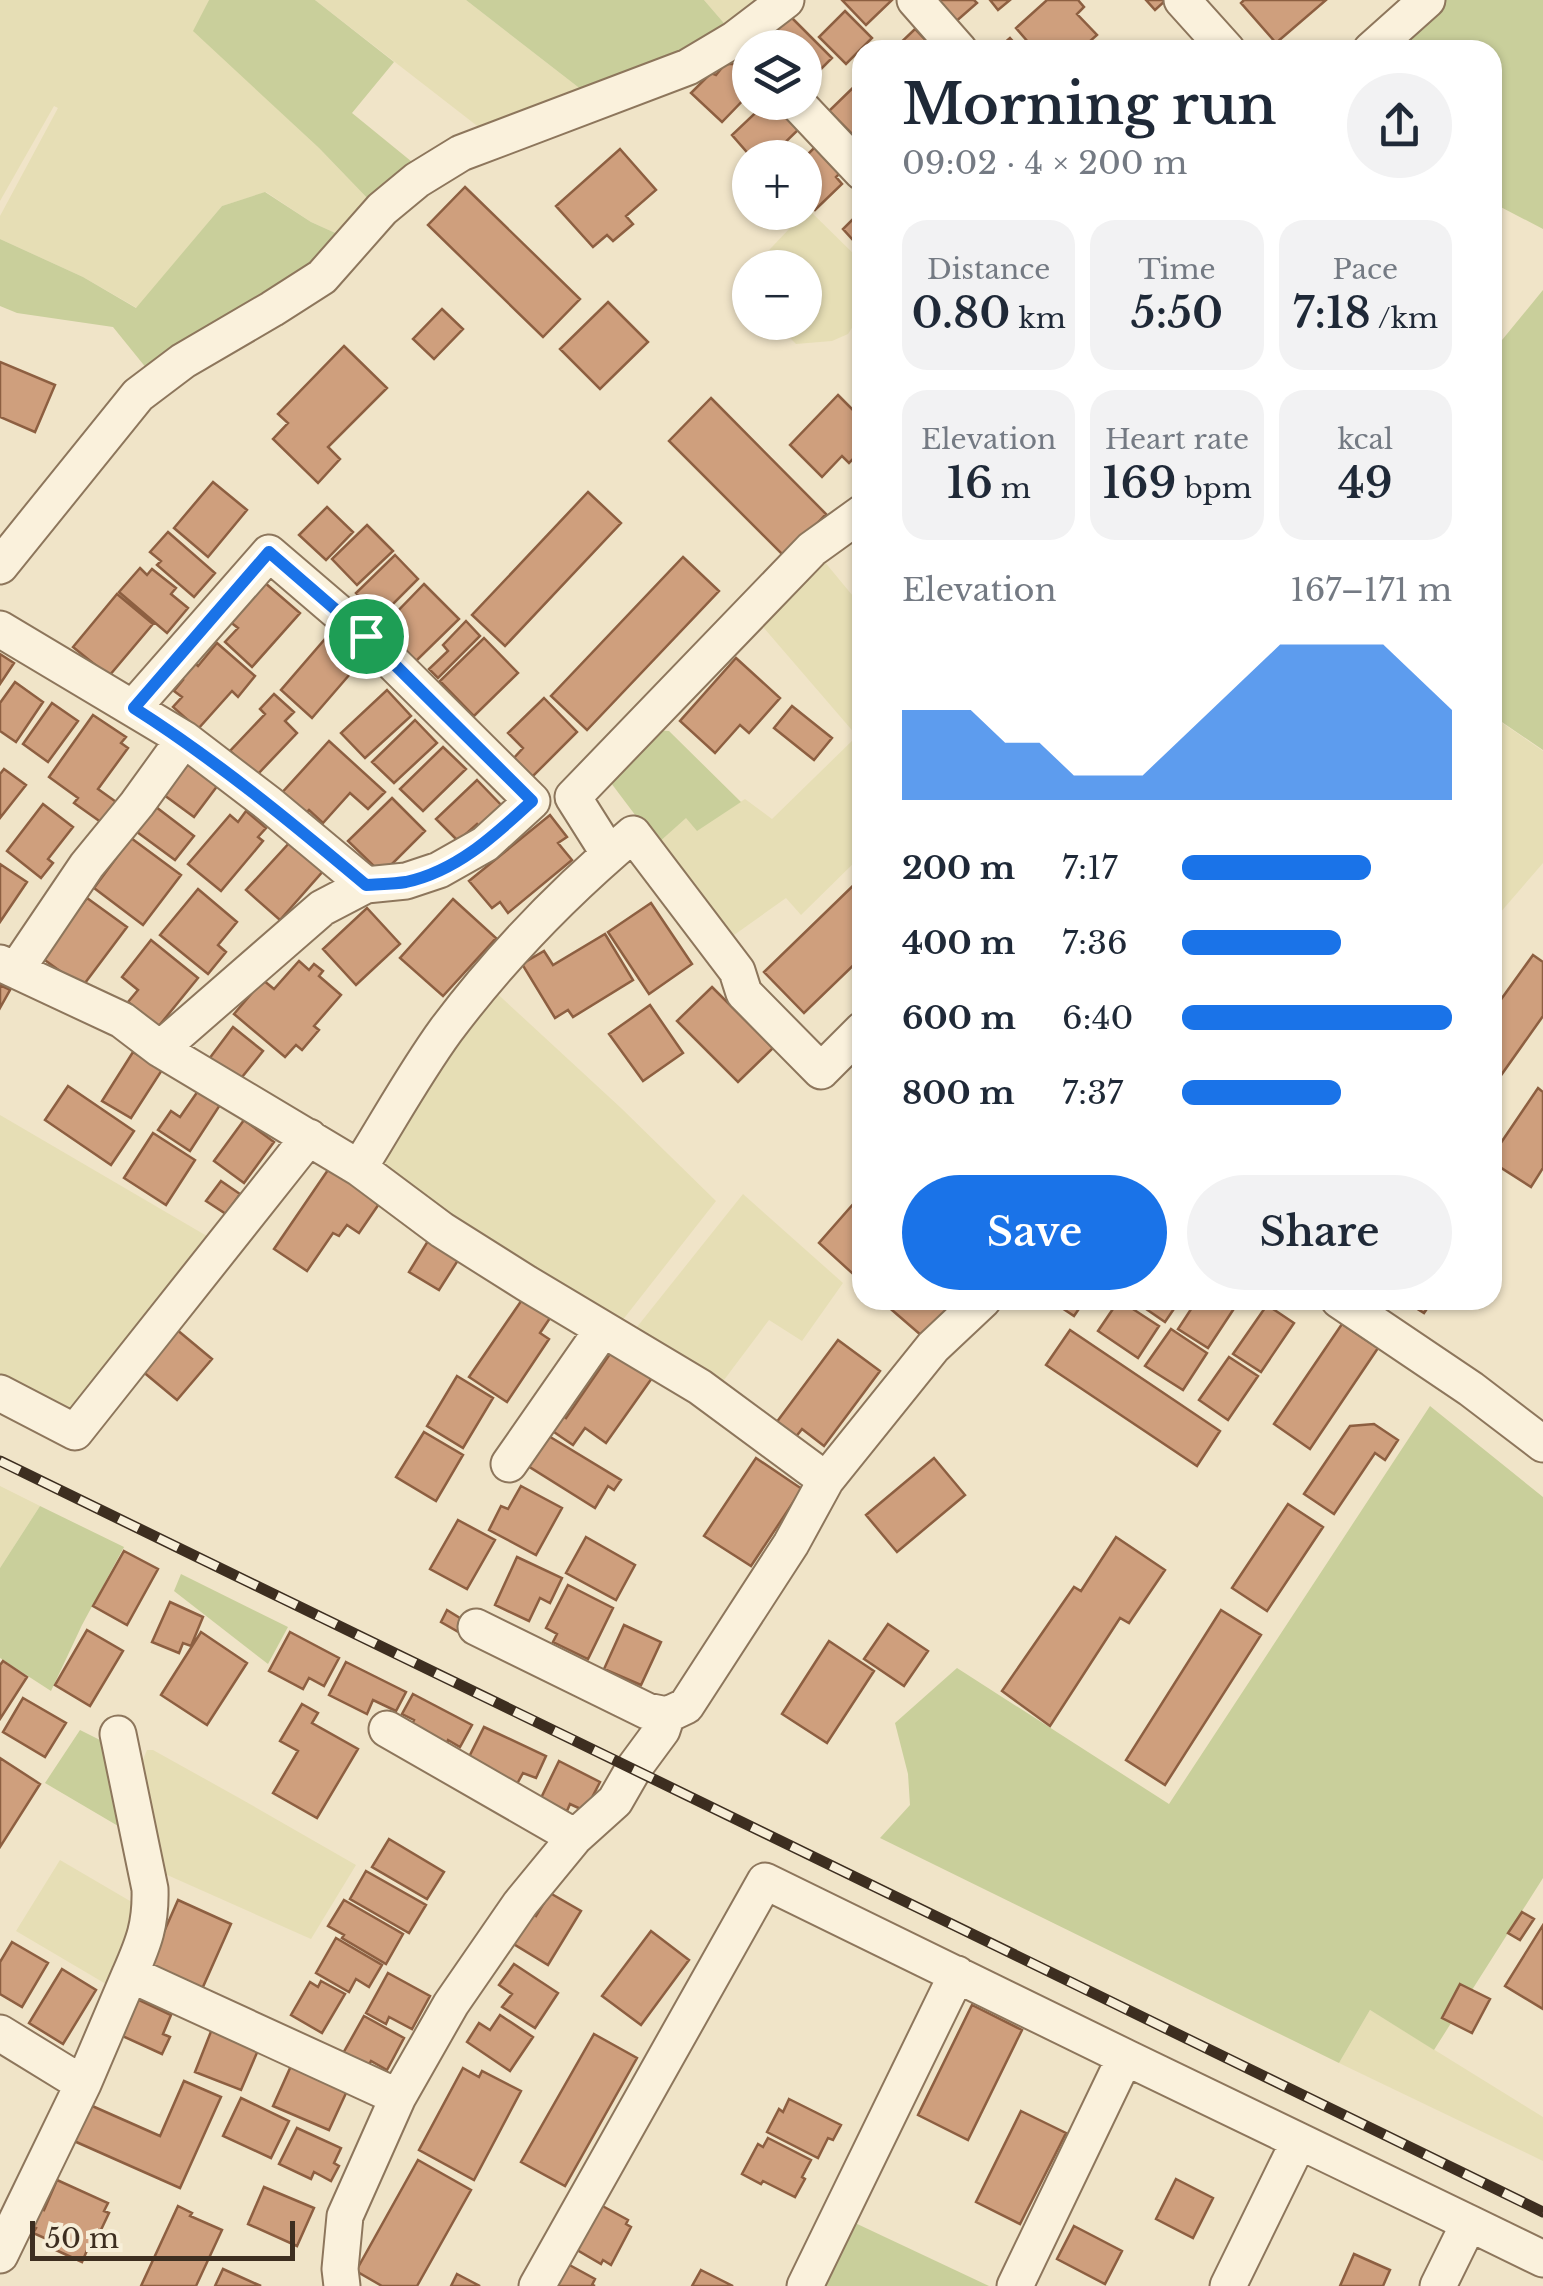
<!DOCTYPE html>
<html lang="en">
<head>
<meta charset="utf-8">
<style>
	:root { --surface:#fff; --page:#f2f2f3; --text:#1f2937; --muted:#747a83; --accent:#1a73e8 }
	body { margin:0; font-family:"Libre Baskerville",serif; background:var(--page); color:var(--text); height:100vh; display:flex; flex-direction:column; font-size:38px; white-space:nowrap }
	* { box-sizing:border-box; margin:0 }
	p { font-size:32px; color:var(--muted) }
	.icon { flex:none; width:55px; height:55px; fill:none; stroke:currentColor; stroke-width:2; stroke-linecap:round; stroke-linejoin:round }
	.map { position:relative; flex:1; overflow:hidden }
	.drawer { position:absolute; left:852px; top:40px; width:650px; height:1270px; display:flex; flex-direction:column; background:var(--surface); border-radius:30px; box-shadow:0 2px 8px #0004 }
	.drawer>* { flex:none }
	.buttons { position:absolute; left:732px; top:30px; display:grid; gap:20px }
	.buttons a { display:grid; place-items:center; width:90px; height:90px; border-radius:50%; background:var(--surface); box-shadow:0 2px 8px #0004; font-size:50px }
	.scale { position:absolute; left:30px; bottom:25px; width:265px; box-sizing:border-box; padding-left:10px; border:5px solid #3d2e20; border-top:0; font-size:28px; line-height:35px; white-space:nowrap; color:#3d2e20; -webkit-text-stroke:8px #f7eed8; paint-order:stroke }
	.pin { position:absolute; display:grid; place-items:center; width:85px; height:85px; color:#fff; margin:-42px; border:5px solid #fff; border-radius:50%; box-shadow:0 2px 10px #0007 }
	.round { display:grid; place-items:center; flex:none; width:105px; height:105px; border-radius:52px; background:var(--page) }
	.headline { display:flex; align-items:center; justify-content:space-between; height:170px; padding:0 50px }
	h1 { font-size:55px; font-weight:600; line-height:75px }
	.figures { display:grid; grid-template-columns:repeat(3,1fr); gap:15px; height:170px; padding:10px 50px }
	.figures div { display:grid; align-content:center; border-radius:25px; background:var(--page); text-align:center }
	.figures b { font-size:42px; font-weight:600 }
	.figures small { font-size:28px; font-weight:400 }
	.figures p { font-size:28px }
	.chart { height:280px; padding:20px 50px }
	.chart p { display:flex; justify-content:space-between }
	.chart svg { width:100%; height:180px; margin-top:10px; fill:var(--accent); opacity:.7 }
	.action { display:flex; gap:20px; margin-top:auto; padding:20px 50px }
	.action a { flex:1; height:115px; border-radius:60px; background:var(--accent); color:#fff; font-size:40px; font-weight:600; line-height:115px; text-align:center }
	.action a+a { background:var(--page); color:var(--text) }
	ul { padding:0 50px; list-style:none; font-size:32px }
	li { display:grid; grid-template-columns:160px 120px 1fr; align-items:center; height:75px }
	li i { height:25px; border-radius:12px; background:var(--accent) }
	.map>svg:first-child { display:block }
</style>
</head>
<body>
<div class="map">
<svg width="1543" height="2286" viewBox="0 0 1543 2286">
	<rect width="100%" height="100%" fill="#f0e4c8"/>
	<path fill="#e6deb5" d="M0 0H209L194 31 319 148 371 202 342 236 311 222 266 192 222 206 137 308 83 277 0 239V216L58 108 54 106 0 201Z
		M315 0H466L587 94 485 132Z
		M704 0H766L729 29Z
		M808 209 862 262V319L855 323 848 334 832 341 796 344 775 323 805 322V268L753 267Z
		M819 555 862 607V855L801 915 786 898 727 940 657 844 686 817 697 830 745 799 772 819 857 736 758 621Z
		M1492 716 1543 751V863L1493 921Z
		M490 987 621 1108 716 1201 618 1326 435 1212 373 1161Z
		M0 1115 212 1239 65 1415 0 1383Z
		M743 1194 843 1283 802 1341 769 1320 718 1388 633 1332Z
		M0 1486 40 1506 0 1568Z
		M147 1750H153L241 1799 356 1865 311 1939 156 1870 136 1776Z
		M60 1860 142 1908 111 1987 16 1931Z
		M1370 2010 1543 2117V2161L1339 2063Z"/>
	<path fill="#c9cf9b" d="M209 0H315L394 62 352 113 417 166 371 202 319 148 193 31Z
		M466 0H704L729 29 587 94Z
		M1442 0H1543V229L1493 203V178L1500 163 1493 157 1492 50H1385Z
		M265 192 311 222 342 236 308 272 147 369 113 327 17 313 0 306V239L83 277 136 308 222 206Z
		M1543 290V750L1493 716V351Z
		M655 730 669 731 741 802 697 831 686 818 657 844 608 779Z
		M1430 1406 1543 1497V1878L1434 2050 1370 2010 1339 2063 880 1838 910 1805 908 1774 895 1723 957 1668 1169 1804Z
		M40 1506 124 1547 82 1625 51 1691 0 1658V1568Z
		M181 1574 288 1627 268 1664 174 1591Z
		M80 1730 102 1741 130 1833 45 1783Z
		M853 2222 989 2286H821Z"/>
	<path fill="#cf9f7d" stroke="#8d5f41" stroke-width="2.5" d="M842 0H892L866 25Z
		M931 0H974L977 3 953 24Z
		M990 0H1010L998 10Z
		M1047 0H1078L1084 7 1077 14 1097 35 1080 50H1035L1016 28Z
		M1146 0H1166L1155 10Z
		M1244 0H1326L1276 43 1241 3Z
		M845 11 872 38 846 64 819 37Z
		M790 16 832 58 805 85V48H772L777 41 771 35Z
		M915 29 935 50H893Z
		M1010 38 1021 50H996Z
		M725 64H737L750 76V93L722 122 691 93 711 73 716 75Z
		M862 79V138L859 141 829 111Z
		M767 102H774L799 129 769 158H752L732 135Z
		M817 145 842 171 836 177 842 184 815 210 805 200 804 158Z
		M620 149 656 190 626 216 633 224 613 241 607 235 593 247 556 206Z
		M465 187 580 299 543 337 428 225Z
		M862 210V250L843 229Z
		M608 302 648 342 600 389 560 349Z
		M442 309 463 329 434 359 413 339Z
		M344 346 387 388 328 447 340 459 318 483 273 439 288 423 278 414Z
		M0 362 55 385 35 432 0 417Z
		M838 395 862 419V450L849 463 842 456 822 477 790 445Z
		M711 398 826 514 785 557 669 441Z
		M213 482 247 510 208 557 174 528Z
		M588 492 621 523 505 646 472 615Z
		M327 507 353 532 326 560 299 535Z
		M367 525 393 551 357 585 332 559Z
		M168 532 215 573 194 597 157 565 161 561 150 552Z
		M395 555 418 579 380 617 356 593Z
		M683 557 719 591 587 730 551 696Z
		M140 568 147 575 152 569 176 588 171 594 188 608 167 633 119 592Z
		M264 582 300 613 252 667 225 642 238 628 229 621Z
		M424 584 459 619 416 661 386 631 396 621 392 617Z
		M117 594 153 624 109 676 73 647Z
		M466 621 480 636 438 678 429 669 448 651 443 645Z
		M331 632 363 659 312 718 281 690Z
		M484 638 518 673 474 716 440 681Z
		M217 643 255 676 238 697 232 691 198 729 173 707 182 697 174 691 183 680 176 674 189 658 198 666Z
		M0 654 14 663 0 684Z
		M736 658 780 698 749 733 740 725 715 753 680 721Z
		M15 682 43 702 16 742 0 731V703Z
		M387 690 411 716 365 758 341 733Z
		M274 694 294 712 285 721 297 733 257 775 230 751 265 714 260 709Z
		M544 698 577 732 531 778 513 759 523 748 508 733Z
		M52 703 78 721 48 762 23 744Z
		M792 706 832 738 814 760 774 728Z
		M93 715 126 737 121 743 128 748 98 789 119 804 105 825 74 803 78 798 49 777Z
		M415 720 437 743 394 783 372 762Z
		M329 741 385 792 368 809 350 793 323 823 309 810 302 817 279 796Z
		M443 747 466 769 423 811 400 789Z
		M188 763 218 785 194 817 164 795Z
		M4 769 26 785 0 818V774Z
		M477 780 505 809 483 831 477 824 458 841 436 819Z
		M392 798 425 831 382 874 348 841Z
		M43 804 73 827 48 859 53 863 41 878 7 851Z
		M156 807 194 836 175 860 137 832Z
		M246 811 266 828 258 837 263 841 221 891 188 864 230 815 238 822Z
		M550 815 567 837 558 843 572 860 508 913 500 902 492 908 469 881Z
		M131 838 181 875 143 925 94 888Z
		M291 841 324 870 280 920 246 890Z
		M0 864 27 882 0 922Z
		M862 877V957L804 1013 764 972Z
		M198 889 237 922 218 945 226 952 208 974 160 935Z
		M87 898 127 927 82 987 42 958Z
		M453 899 496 938 443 996 400 958Z
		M651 903 692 964 649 994 608 932Z
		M367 908 400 944 356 985 323 949Z
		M605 934 633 980 573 1017 568 1010 555 1018 522 964 544 951 553 965Z
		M151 940 198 978 158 1027 128 1002 138 990 122 977Z
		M1533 955 1543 962V1016L1492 1088V1012Z
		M299 961 309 970 314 964 323 971 319 976 341 995 314 1026 319 1030 302 1050 296 1045 285 1057 234 1014 263 980 274 989Z
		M0 985 10 990 0 1008Z
		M712 987 773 1048 738 1082 677 1021Z
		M650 1005 683 1053 643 1081 609 1034Z
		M233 1027 263 1051 238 1082 209 1059Z
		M133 1052 162 1070 131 1118 102 1101Z
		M68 1086 134 1131 111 1165 45 1120Z
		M1538 1088 1543 1092V1168L1531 1187 1492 1162V1156Z
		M198 1091 220 1105 190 1151 158 1130 171 1111 180 1117Z
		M244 1120 274 1142 244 1183 214 1161Z
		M153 1133 195 1160 166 1205 124 1178Z
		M330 1167 381 1201 359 1233 347 1225 339 1236 333 1233 307 1271 274 1249Z
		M221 1181 240 1194 226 1214 206 1201Z
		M862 1194V1282L819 1243Z
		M431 1236 462 1254 439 1290 409 1272Z
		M526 1294 554 1312 540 1333 549 1339 507 1402 469 1377Z
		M888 1300H955L922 1336 885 1304Z
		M1050 1300H1085L1074 1316Z
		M1119 1300 1159 1326 1138 1358 1098 1331Z
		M1133 1300H1180L1165 1322Z
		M1197 1300H1231L1237 1304 1208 1348 1178 1329Z
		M1403 1300H1433L1424 1313Z
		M1267 1305 1294 1323 1261 1372 1233 1354Z
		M1342 1324 1378 1348 1310 1449 1274 1424Z
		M176 1329 212 1359 177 1400 141 1370Z
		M1171 1329 1207 1353 1183 1390 1145 1366Z
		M1070 1330 1220 1431 1197 1466 1046 1365Z
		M838 1340 880 1371 824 1446 802 1429 795 1438 776 1423Z
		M612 1351 652 1378 606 1443 585 1428 573 1445 551 1430 561 1415 566 1418Z
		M1229 1357 1258 1376 1228 1420 1199 1400Z
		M457 1376 493 1398 463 1448 427 1426Z
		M1374 1424 1398 1440 1385 1460 1375 1453 1334 1514 1304 1494 1350 1426Z
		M424 1432 463 1455 436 1501 396 1477Z
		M547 1435 621 1480 614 1490 608 1486 595 1508 528 1466Z
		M756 1458 802 1489 751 1566 704 1536Z
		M934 1458 965 1495 897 1552 866 1515Z
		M521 1486 562 1508 536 1555 489 1530 501 1506 508 1509Z
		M1288 1504 1323 1527 1267 1611 1232 1588Z
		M458 1520 495 1540 467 1589 430 1569Z
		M586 1537 635 1565 616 1600 566 1573Z
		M1116 1537 1165 1570 1129 1623 1120 1618 1050 1726 1002 1691 1074 1587 1081 1591Z
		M124 1551 158 1569 127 1625 93 1606Z
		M517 1557 562 1578 550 1603 540 1598 529 1621 495 1605Z
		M568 1585 613 1608 588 1659 553 1642 557 1634 546 1628Z
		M170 1602 203 1617 191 1646 183 1643 179 1653 152 1642Z
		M447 1610 468 1623 462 1634 441 1622Z
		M1221 1610 1261 1635 1165 1785 1126 1760Z
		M888 1624 928 1651 904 1686 864 1659Z
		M624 1625 661 1642 641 1685 604 1669Z
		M87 1630 123 1651 90 1706 55 1685Z
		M201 1632 247 1663 207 1725 161 1695Z
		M290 1632 339 1658 324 1686 309 1678 303 1689 269 1671Z
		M829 1641 874 1671 827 1743 782 1714Z
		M3 1661 27 1677 0 1719V1665Z
		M346 1662 406 1692 396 1711 373 1700 367 1714 329 1695Z
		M413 1694 472 1725 460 1747 448 1740 446 1745 411 1726 414 1720 402 1714Z
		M23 1698 66 1723 45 1757 3 1732Z
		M302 1704 318 1713 312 1723 358 1749 317 1818 273 1793 298 1751 280 1741Z
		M484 1727 546 1756 536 1778 523 1773 517 1784 467 1761Z
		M0 1758 40 1784 0 1847Z
		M559 1761 600 1782 585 1811 570 1804 567 1811 541 1798Z
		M389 1839 444 1872 427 1899 372 1867Z
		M366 1871 426 1905 409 1933 350 1899Z
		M550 1893 581 1911 548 1965 512 1943 531 1913 536 1916Z
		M178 1900 231 1924 202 1989 149 1966Z
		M344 1900 403 1934 386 1964 342 1938 344 1935 328 1926Z
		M1522 1912 1534 1919 1520 1940 1508 1933Z
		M1543 1925V2009L1505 1986Z
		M651 1931 689 1960 641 2025 602 1996Z
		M336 1938 382 1965 369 1987 356 1979 349 1992 316 1973Z
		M12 1942 48 1963 22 2007 0 1994V1962Z
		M514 1964 558 1993 535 2028 502 2007 512 1994 499 1985Z
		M62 1969 96 1990 63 2044 29 2023Z
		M388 1973 430 1996 412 2029 389 2017 386 2024 366 2013Z
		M321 1981 345 1994 322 2033 291 2015 310 1982 318 1987Z
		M1460 1984 1490 1999 1472 2033 1442 2018Z
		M137 1999 171 2015 163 2034 170 2037 162 2054 120 2035Z
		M972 2005 1022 2030 968 2140 918 2115Z
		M500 2015 533 2037 510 2071 467 2042 479 2023 490 2030Z
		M364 2016 404 2038 387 2070 371 2061 366 2070 341 2057Z
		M212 2029 259 2048 241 2090 195 2072Z
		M594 2034 637 2058 565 2186 521 2162Z
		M291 2066 347 2091 329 2130 273 2106Z
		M463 2068 479 2077 482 2071 521 2091 474 2180 419 2150Z
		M184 2081 221 2097 180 2188 74 2141 90 2105 160 2136Z
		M241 2098 289 2121 271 2158 223 2136Z
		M789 2099 841 2125 833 2140 828 2138 818 2158 767 2132 779 2109 783 2112Z
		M1021 2111 1066 2133 1020 2224 976 2202Z
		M297 2128 341 2148 334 2163 339 2166 331 2181 314 2172 311 2179 279 2164Z
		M768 2138 811 2160 802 2177 805 2179 795 2197 763 2181 761 2184 742 2174 758 2144 763 2147Z
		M418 2160 471 2190 417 2286H382L356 2271Z
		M1176 2179 1213 2198 1193 2238 1156 2219Z
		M57 2180 108 2203 104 2211 109 2213 99 2234 95 2232 82 2262 47 2246 49 2240 33 2233 36 2228 29 2225 37 2207 44 2210Z
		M264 2187 314 2208 297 2246 248 2224Z
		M597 2203 628 2220 626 2224 631 2227 611 2265 603 2260 601 2264 572 2247Z
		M178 2206 192 2213 190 2216 222 2230 196 2286H141Z
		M1074 2226 1122 2251 1105 2284 1057 2259Z
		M1354 2254 1390 2270 1383 2286H1340Z
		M564 2262 595 2279 592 2285 595 2286H551Z
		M223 2269 261 2286H215Z
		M701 2270 733 2286H692Z
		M457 2274 480 2286H451Z"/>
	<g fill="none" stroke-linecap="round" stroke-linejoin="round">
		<g stroke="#8d765c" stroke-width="39">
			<path id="street" d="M915 0 959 50
				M1182 0 1227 50
				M1371 50 1427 0
				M796 102 862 172
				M0 566 138 395 183 361 272 309 322 277 382 209 417 180 461 153 688 67 735 39 786 0
				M0 629 184 739 269 804 366 885
				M133 708 269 553 366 636 532 801 485 844 439 870 406 881 366 885 322 908 160 1049
				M609 854 573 797 812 549 862 513
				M0 963 122 1020 160 1049 359 1168 442 1230 526 1283 700 1387 826 1480
				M16 970 87 865 137 804 184 739
				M359 1168C388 1122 414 1074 446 1030 500 958 564 892 633 834L737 971 744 993 821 1071 862 1030
				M1339 1300 1471 1389 1543 1444
				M0 1393 75 1432 309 1137
				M509 1464 603 1329
				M476 1627 647 1711 667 1715 686 1706 791 1544 826 1480 933 1347 983 1300
				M387 1729 575 1837
				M118 1734 150 1889C151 1924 144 1942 130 1974
				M0 2033 83 2084
				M1469 2223 1543 2259
				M0 2255 83 2084 130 1974 398 2097
				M342 2286 340 2269 345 2216 398 2097 451 2004 520 1904 575 1837 615 1801 634 1768 662 1730 667 1715
				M537 2286 765 1881 1125 2057
				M805 2286 957 1974
				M1015 2286 1125 2057 1469 2223 1438 2286
				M1228 2286 1299 2141"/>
		</g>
		<use href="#street" stroke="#faf1dc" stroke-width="35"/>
		<g stroke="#3d2e20" stroke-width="11">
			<path id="rail" d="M0 1461 1543 2212"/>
		</g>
		<use href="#rail" stroke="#f7eed8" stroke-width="8" stroke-dasharray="22" stroke-linecap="butt"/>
	</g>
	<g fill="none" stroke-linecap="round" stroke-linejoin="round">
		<g stroke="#fff" stroke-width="20">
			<path id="route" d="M269 552 366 636 532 801C495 835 457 871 406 882 393 884 379 884 366 885 291 822 216 760 134 708Z"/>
		</g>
		<use href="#route" stroke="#1a73e8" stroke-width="12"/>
	</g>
</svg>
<div class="buttons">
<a><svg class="icon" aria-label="layers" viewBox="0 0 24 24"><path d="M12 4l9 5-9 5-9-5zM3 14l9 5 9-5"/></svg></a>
<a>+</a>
<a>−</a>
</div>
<div class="scale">50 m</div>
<div class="pin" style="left:366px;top:636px;background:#1e9e55"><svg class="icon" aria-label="arrive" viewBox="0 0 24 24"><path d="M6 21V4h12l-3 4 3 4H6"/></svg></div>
<section class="drawer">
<div class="headline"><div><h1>Morning run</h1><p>09:02 · 4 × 200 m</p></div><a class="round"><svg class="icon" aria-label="share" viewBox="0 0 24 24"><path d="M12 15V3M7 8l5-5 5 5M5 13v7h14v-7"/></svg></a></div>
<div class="figures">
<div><p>Distance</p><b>0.80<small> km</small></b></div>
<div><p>Time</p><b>5:50</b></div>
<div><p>Pace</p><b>7:18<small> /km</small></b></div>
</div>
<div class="figures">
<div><p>Elevation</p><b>16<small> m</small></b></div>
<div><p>Heart rate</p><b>169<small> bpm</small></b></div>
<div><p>kcal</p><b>49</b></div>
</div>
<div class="chart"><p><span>Elevation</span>167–171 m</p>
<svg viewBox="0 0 160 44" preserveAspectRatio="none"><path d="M0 44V22L10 22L20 22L30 30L40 30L50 38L60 38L70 38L80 30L90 22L100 14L110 6L120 6L130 6L140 6L150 14L160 22V44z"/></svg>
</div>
<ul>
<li><b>200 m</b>7:17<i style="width:70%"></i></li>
<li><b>400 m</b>7:36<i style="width:59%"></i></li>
<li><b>600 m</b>6:40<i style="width:100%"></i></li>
<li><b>800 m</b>7:37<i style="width:59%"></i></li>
</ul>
<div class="action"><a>Save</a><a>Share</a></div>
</section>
</div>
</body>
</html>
